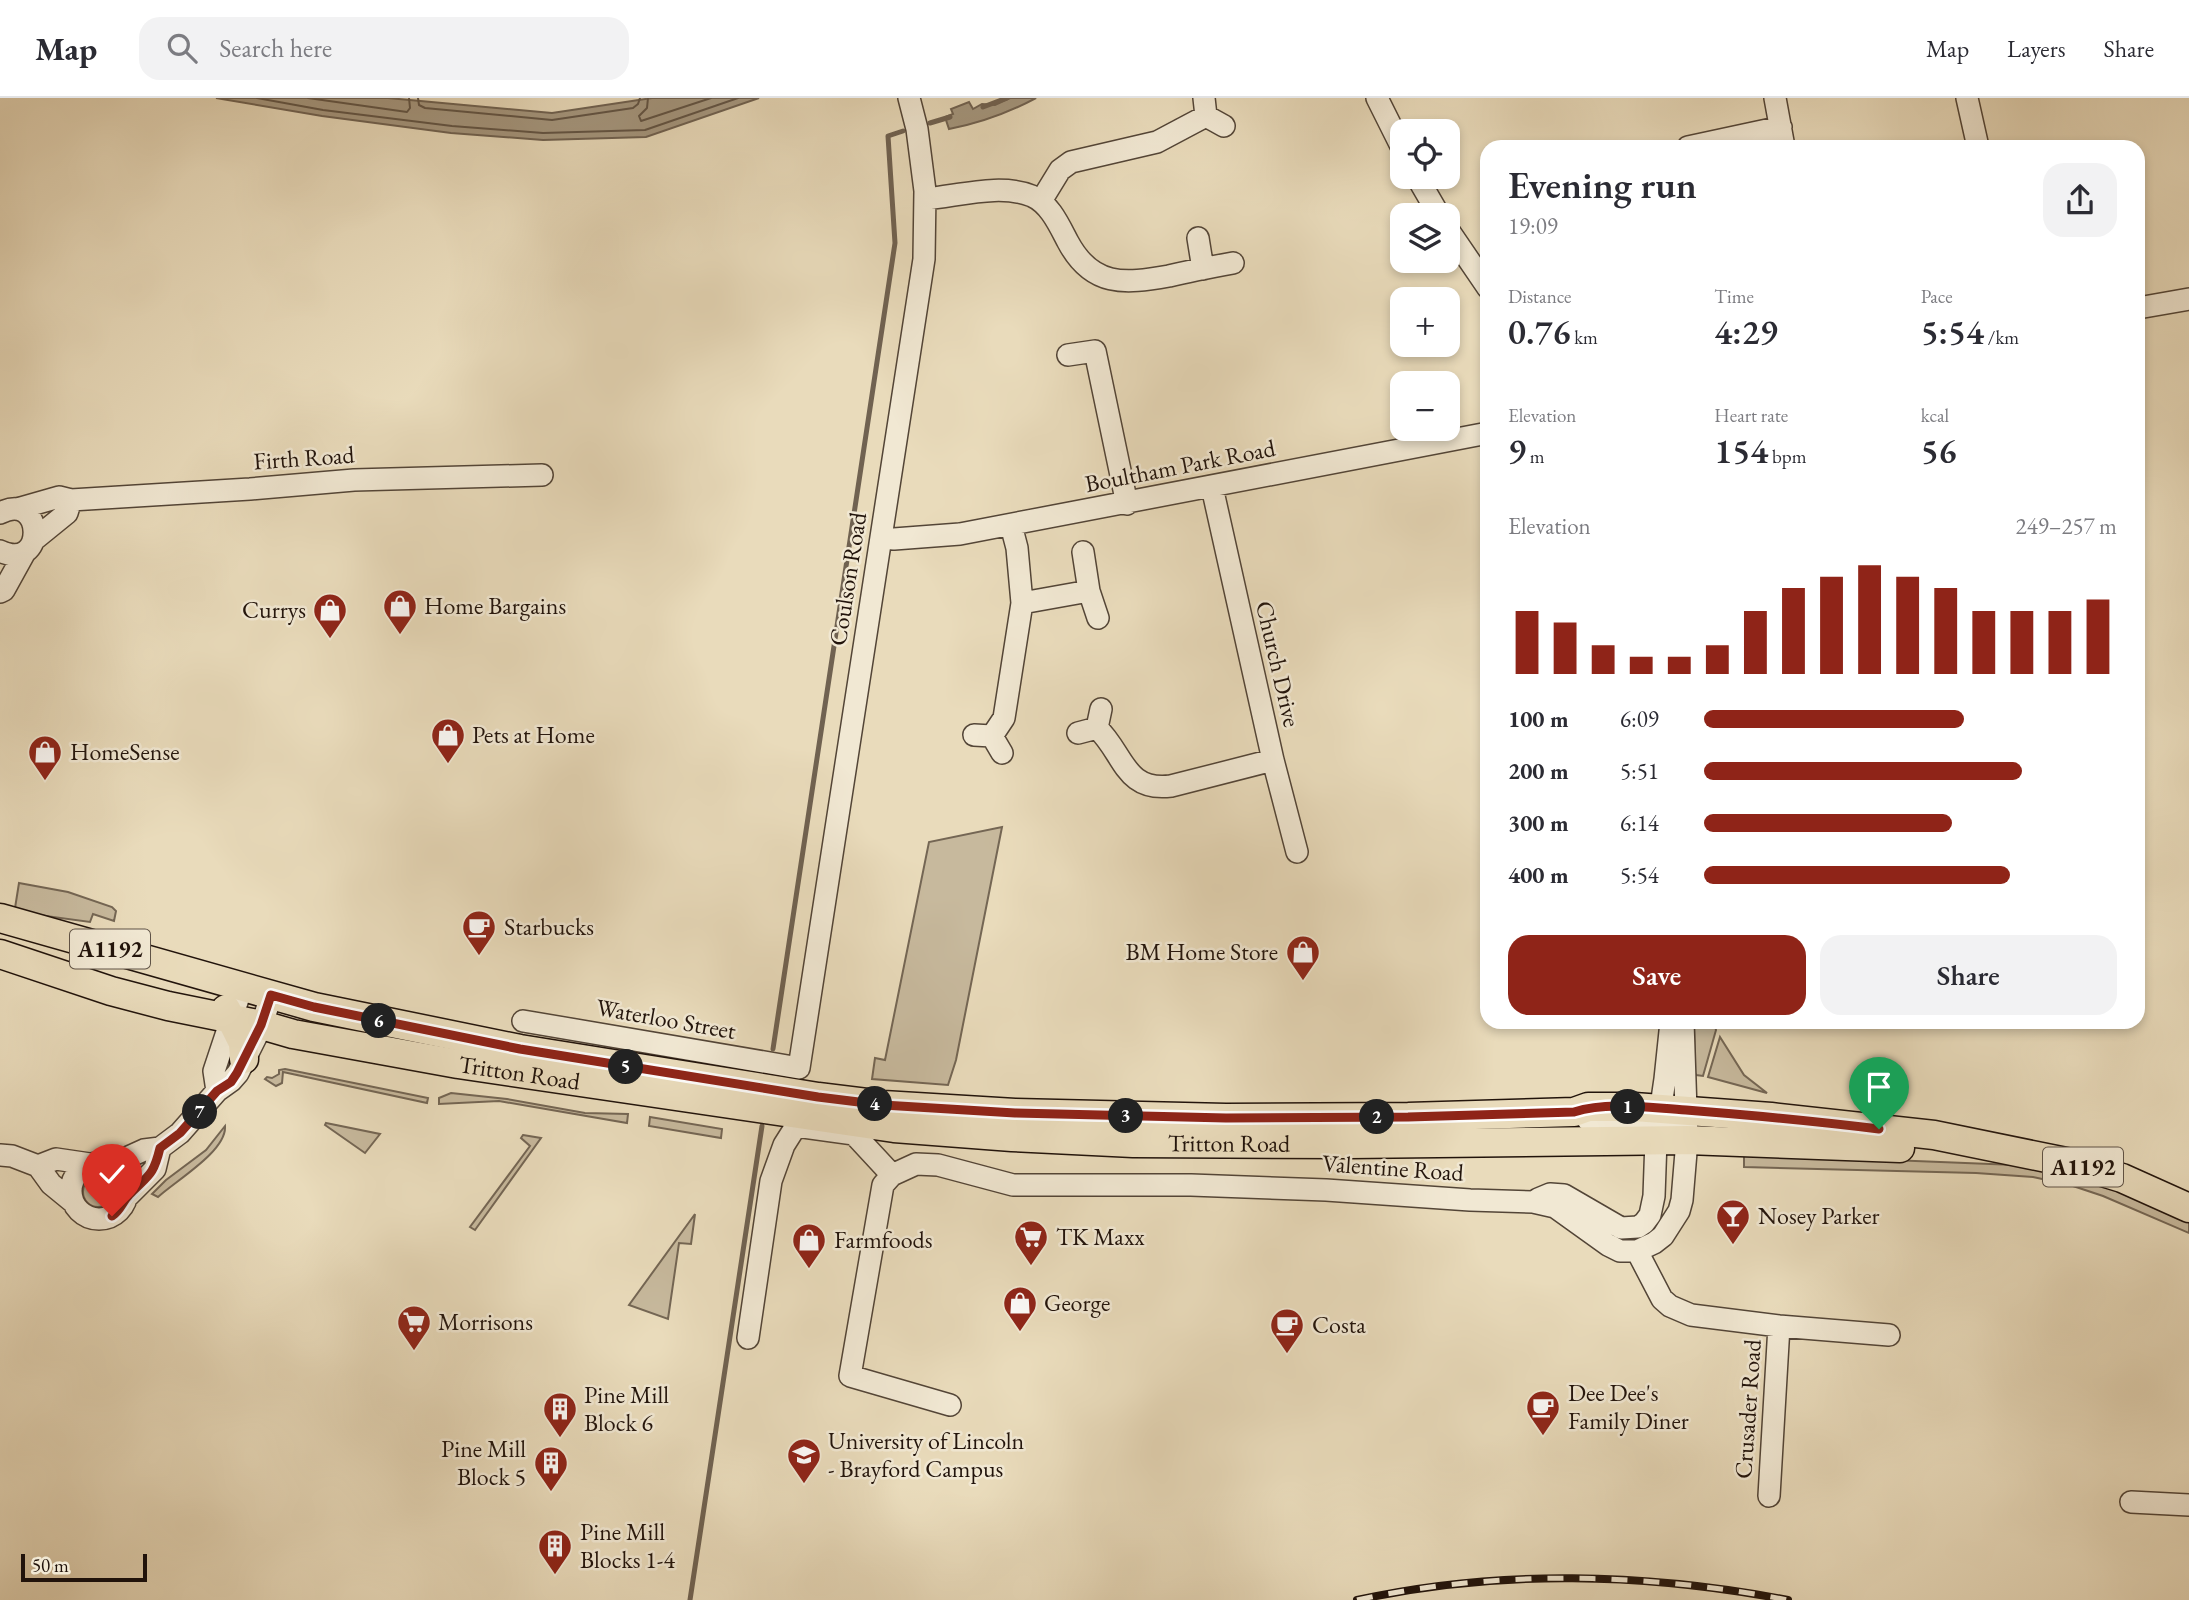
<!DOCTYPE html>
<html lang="en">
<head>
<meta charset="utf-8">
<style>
	:root { --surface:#fff; --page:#f2f2f3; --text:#2b2b33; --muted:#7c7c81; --line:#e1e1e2; --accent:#8f2418 }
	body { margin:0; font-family:"EB Garamond",serif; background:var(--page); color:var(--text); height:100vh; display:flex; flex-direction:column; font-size:26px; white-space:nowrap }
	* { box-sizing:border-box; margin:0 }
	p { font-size:23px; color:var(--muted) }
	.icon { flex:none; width:38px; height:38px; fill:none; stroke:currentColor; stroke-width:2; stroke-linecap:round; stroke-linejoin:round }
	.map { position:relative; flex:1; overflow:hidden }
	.sheet { position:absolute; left:1480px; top:42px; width:665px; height:889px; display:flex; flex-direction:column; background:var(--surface); border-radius:21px; box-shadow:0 4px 10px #0003 }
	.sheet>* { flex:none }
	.tools { position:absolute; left:1390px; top:21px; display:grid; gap:14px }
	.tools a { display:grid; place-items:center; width:70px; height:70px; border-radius:14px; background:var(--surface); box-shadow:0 4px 10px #0003; font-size:35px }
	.scale { position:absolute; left:21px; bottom:18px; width:126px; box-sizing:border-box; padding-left:7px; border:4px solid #21130b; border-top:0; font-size:19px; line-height:24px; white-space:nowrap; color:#21130b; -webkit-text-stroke:5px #f1e8d3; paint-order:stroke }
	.pin { position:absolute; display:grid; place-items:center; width:60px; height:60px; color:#fff; margin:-72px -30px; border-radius:50% 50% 50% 0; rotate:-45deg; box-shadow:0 0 7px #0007 }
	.pin .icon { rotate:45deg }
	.km { position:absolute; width:35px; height:35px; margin:-18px; border-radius:50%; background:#222; color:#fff; font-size:19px; line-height:35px; text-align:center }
	.round { display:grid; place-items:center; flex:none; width:74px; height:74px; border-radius:21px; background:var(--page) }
	.head { display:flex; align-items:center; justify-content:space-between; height:119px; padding:0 28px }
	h1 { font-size:38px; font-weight:600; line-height:52px }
	.stats { display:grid; grid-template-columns:repeat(3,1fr); gap:10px; height:119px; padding:7px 28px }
	.stats div { display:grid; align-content:center }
	.stats b { font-size:35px; font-weight:600 }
	.stats small { font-size:19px; font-weight:400 }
	.stats p { font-size:19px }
	.chart { height:196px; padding:14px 28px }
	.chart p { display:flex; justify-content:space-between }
	.chart svg { width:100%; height:126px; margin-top:7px; stroke:var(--accent); stroke-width:6 }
	.cta { display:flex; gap:14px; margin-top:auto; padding:14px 28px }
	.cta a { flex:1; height:80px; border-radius:21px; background:var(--accent); color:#fff; font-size:28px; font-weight:600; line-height:80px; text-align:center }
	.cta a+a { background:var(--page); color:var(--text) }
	ul { padding:0 28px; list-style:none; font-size:23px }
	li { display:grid; grid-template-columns:112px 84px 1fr; align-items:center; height:52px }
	li i { height:18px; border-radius:9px; background:var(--accent) }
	header { display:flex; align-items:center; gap:42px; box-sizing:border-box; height:98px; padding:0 35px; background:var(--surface); border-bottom:2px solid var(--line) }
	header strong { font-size:33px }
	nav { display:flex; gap:38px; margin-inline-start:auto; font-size:24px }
	.search { width:490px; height:63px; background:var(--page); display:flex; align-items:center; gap:18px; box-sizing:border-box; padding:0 24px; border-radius:21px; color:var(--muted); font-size:26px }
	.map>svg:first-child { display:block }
</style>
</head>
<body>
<header>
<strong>Map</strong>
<div class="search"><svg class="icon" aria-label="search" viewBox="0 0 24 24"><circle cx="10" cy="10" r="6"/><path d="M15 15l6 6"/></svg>Search here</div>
<nav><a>Map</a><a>Layers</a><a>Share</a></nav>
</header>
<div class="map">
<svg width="2189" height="1502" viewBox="0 0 2189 1502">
	<rect width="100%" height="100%" fill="#e9dbbb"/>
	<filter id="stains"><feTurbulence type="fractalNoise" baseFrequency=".00286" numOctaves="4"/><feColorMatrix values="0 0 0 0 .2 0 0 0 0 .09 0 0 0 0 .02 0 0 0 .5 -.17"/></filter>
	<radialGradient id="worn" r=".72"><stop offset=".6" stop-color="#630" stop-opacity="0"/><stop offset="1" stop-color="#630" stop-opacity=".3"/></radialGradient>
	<path fill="#c7b99d" stroke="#746654" stroke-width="2" d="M1002 729 956 962 948 987 872 981 875 960 885 962 929 744Z
		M19 785 68 794 112 809 116 813 114 823 93 816 90 824 31 816 15 810Z
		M1694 924H1714L1716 932 1703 978 1696 977 1695 975Z
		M1720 939 1744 977 1767 995 1708 979Z
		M285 971 428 1000 427 1005 283 974 282 985 276 988 265 981 267 979 272 980 279 976V972Z
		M451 995 507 1001 585 1015 628 1016 627 1025 499 1003 439 1006V1000Z
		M650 1019 722 1031 721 1040 649 1028Z
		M326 1025 331 1026 380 1036 365 1055 325 1027Z
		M225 1028C227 1053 175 1083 158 1099L152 1096 166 1082 206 1052Z
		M523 1037 541 1040 475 1132 470 1129 530 1048 521 1040Z
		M1744 1056 2038 1068 2074 1075 2189 1119V1135L2103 1098 2070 1087 2033 1079 1976 1075 1744 1069Z
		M83 1094a15 15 0 1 1 30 0a15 15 0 1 1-30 0Z
		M695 1116 691 1146 679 1145 668 1221 629 1207Z"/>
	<path fill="#a5977f" stroke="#706251" stroke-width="2" d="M216 0H388L552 15 652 0H759L646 39 543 42 451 35 322 18Z
		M1010 0H1036C1008 15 981 25 949 31L945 19 953 16 951 11 969 4 973 11 982 6 995 7Z"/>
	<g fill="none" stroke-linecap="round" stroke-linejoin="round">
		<path stroke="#635545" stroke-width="2" d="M257 0 323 12 452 28 543 35 645 32 738 0
			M308 0 407 14 410 10 409 0
			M418 0 419 7 425 10 552 22 633 10 638 6 640 0
			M648 0 647 10 639 18 641 23 711 0"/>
		<path stroke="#706251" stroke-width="5" d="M983 9 1007 0
			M930 25 950 19
			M773 951 895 145 888 38 903 33
			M690 1502 762 1028"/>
		<g stroke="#534537" stroke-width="24">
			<path id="minor" d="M1204 0 1206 18 1224 28
				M1377 0 1402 50
				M1775 0 1784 49
				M1967 0 1978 49
				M1688 49 1781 29
				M1417 79 1439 117
				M925 101C959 98 1000 85 1032 98 1050 106 1059 127 1068 144 1092 189 1124 186 1169 178 1190 173 1211 169 1233 165
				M1041 103 1060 72 1071 64 1157 44 1206 18
				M1447 130 1488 190
				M1198 140 1203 171
				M2138 210 2189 201
				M1068 257 1095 253 1127 406
				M1212 389 1273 662 1297 754
				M17 411 59 399 71 402 250 391 354 382 542 377
				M0 415C44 392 47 475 0 453
				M882 440 894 441 960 436 1488 335
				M35 441 67 415 71 402
				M1083 454 1089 493 1098 520
				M0 494 4 492 25 454
				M1022 505 1089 493
				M1097 630C1124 655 1124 694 1171 688L1273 662
				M1078 635 1097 630 1101 611
				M974 637 992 638 1002 655
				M992 638 1004 620 1022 505 1017 450 1011 427
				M523 923 799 970 924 161 925 93 917 31 909 0
				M217 993 214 973 242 889
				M1588 1022 1658 1026 1670 1031
				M0 1057 12 1058 38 1068 51 1086 73 1104
				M71 1093a28 28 0 1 1 56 0a28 28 0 1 1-56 0Z
				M101 1065 122 1062 144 1052 160 1050 180 1035 217 993 231 983 238 975 262 927 271 897
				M38 1068 56 1061 90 1066
				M127 1099 155 1071 160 1050
				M1538 1101 1550 1096 1564 1097 1621 1130 1638 1129 1644 1125 1650 1117 1654 1098 1656 1042 1665 981 1671 924
				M1637 1153 1662 1201 1670 1208 1691 1217 1779 1228 1889 1237
				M748 1240 771 1083 784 1047 796 1028 854 1036 892 1077
				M950 1307 850 1278 883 1087 892 1077 916 1066 938 1067 1013 1087H1191L1326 1092 1470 1102 1533 1104 1555 1109 1608 1147 1620 1153H1637L1654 1145 1663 1138 1679 1113 1682 1102 1687 1042 1683 924
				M1769 1398 1779 1228
				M2131 1404 2189 1407"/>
		</g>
		<g stroke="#21130b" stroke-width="31">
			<g id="major">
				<path d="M0 820 314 909 520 951 818 999 883 1007 1015 1015 1226 1020 1408 1019 1574 1014 1588 1009H1634L1771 1019 1934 1037 2076 1066 2122 1080 2189 1110"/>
				<path id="s1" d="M0 856 111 893 168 908 262 927 293 936 458 966 894 1030 1012 1039 1133 1045 1350 1046 1687 1042 1900 1050"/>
				<path d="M226 911 243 945 244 961"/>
			</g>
		</g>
		<use href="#minor" stroke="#f1e8d3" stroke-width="21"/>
		<use href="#major" stroke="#e9dbbb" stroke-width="28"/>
		<g stroke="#21130b" stroke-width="8">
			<path id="rail" d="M1357 1502C1498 1471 1647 1475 1788 1502"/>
		</g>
		<use href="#rail" stroke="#f1e8d3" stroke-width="5" stroke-dasharray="16" stroke-linecap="butt"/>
	</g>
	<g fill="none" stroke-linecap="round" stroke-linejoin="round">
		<g stroke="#fff" stroke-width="14">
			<path id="route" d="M112 1118C121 1112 122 1104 129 1097 148 1077 153 1079 160 1050L180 1035 217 993 231 984 237 975 261 927 271 897 314 909 520 951 818 999 883 1007 1015 1015 1226 1020 1408 1019 1574 1014C1609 1003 1650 1010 1686 1012 1750 1017 1814 1023 1879 1031"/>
		</g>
		<use href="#route" stroke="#8f2418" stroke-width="9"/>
	</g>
	<defs>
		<g id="shop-pin" transform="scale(1.75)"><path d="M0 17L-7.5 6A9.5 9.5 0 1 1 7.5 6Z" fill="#8f2418" stroke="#f1e8d3"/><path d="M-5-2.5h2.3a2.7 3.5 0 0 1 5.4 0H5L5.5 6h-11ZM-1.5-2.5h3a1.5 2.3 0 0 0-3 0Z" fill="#fff"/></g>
		<g id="cafe-pin" transform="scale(1.75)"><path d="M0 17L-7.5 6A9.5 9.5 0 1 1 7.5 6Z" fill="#8f2418" stroke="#f1e8d3"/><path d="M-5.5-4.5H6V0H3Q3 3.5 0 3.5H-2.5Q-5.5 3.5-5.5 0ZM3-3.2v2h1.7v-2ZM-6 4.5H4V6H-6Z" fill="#fff"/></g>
		<g id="bar-pin" transform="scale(1.75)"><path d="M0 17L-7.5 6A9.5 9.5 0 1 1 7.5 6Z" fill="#8f2418" stroke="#f1e8d3"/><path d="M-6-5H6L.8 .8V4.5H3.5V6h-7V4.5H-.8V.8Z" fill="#fff"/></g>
		<g id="supermarket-pin" transform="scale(1.75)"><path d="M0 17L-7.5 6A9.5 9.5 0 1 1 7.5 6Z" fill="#8f2418" stroke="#f1e8d3"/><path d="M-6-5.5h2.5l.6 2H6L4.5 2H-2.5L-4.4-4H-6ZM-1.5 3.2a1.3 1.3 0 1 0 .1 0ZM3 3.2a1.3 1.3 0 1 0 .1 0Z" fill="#fff"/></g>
		<g id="building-pin" transform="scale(1.75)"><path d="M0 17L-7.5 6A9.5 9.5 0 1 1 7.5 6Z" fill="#8f2418" stroke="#f1e8d3"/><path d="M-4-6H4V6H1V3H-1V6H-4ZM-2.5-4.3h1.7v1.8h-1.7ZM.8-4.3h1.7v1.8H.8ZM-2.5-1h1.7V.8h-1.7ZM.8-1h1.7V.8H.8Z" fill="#fff"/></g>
		<g id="university-pin" transform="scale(1.75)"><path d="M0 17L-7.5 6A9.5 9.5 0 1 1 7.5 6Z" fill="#8f2418" stroke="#f1e8d3"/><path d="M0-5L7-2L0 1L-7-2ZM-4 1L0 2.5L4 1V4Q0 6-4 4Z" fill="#fff"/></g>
	</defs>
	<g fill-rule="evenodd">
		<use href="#shop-pin" x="400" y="508"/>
		<use href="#shop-pin" x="330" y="512"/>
		<use href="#shop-pin" x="448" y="637"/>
		<use href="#shop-pin" x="45" y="654"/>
		<use href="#cafe-pin" x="479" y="829"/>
		<use href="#shop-pin" x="1303" y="854"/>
		<use href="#bar-pin" x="1733" y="1118"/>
		<use href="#supermarket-pin" x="1031" y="1139"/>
		<use href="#shop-pin" x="809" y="1142"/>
		<use href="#shop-pin" x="1020" y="1205"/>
		<use href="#supermarket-pin" x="414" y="1224"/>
		<use href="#cafe-pin" x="1287" y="1227"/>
		<use href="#cafe-pin" x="1543" y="1309"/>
		<use href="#building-pin" x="560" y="1311"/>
		<use href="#university-pin" x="804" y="1357"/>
		<use href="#building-pin" x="551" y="1365"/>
		<use href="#building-pin" x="555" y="1448"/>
	</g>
	<g text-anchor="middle" stroke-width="5" stroke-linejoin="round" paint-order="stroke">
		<g fill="#f1e8d3" stroke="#5f5347" stroke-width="2">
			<rect x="70" y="831.5" width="80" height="39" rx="5"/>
			<rect x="2043" y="1049.5" width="80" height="39" rx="5"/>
		</g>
		<g font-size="23" font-weight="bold" fill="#21130b">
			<text x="110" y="859">A1192</text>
			<text x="2083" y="1077">A1192</text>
		</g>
		<g font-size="24" fill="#21130b" stroke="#f1e8d3">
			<text transform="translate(304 360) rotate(-4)" y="8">Firth Road</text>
			<text transform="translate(1180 368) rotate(-11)" y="8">Boultham Park Road</text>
			<text transform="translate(848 481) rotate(-81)" y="8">Coulson Road</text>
			<text transform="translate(1278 566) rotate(77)" y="8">Church Drive</text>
			<text transform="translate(666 921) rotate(10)" y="8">Waterloo Street</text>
			<text dy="8" stroke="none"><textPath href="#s1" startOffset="534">Tritton Road</textPath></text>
			<text dy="8" stroke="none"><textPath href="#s1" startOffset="1248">Tritton Road</textPath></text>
			<text transform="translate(1393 1070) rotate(4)" y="8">Valentine Road</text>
			<text transform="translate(1748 1311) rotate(-86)" y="8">Crusader Road</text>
		</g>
		<g font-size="24" fill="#21130b" stroke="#f1e8d3" text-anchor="start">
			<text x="424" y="516">Home Bargains</text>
			<text x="306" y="520" text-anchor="end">Currys</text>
			<text x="472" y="645">Pets at Home</text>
			<text x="70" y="662">HomeSense</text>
			<text x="504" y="837">Starbucks</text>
			<text x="1278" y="862" text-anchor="end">BM Home Store</text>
			<text x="1758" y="1126">Nosey Parker</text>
			<text x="1056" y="1147">TK Maxx</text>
			<text x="834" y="1150">Farmfoods</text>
			<text x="1044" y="1213">George</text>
			<text x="438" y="1232">Morrisons</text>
			<text x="1312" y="1235">Costa</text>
			<text x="1568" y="1303">Dee Dee's<tspan x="1568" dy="28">Family Diner</tspan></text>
			<text x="584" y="1305">Pine Mill<tspan x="584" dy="28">Block 6</tspan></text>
			<text x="828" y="1351">University of Lincoln<tspan x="828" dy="28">- Brayford Campus</tspan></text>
			<text x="526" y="1359" text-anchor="end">Pine Mill<tspan x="526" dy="28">Block 5</tspan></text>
			<text x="580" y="1442">Pine Mill<tspan x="580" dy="28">Blocks 1-4</tspan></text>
		</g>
	</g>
	<rect width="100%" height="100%" filter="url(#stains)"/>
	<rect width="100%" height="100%" fill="url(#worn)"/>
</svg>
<div class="tools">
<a><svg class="icon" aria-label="locate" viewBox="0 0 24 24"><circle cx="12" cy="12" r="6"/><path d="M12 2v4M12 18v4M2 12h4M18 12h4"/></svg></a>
<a><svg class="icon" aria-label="layers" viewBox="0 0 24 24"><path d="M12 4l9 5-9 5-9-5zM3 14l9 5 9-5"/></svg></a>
<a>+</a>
<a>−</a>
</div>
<div class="scale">50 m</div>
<div class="pin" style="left:1879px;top:1031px;background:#1e9e55"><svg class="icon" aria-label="arrive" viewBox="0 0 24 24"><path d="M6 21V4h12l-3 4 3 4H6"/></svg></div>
<div class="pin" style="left:112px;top:1118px;background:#d93025"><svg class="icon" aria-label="check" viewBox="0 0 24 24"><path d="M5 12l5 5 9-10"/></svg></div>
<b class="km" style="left:1628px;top:1009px">1</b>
<b class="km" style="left:1377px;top:1019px">2</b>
<b class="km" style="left:1126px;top:1018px">3</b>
<b class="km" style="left:875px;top:1006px">4</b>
<b class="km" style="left:626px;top:969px">5</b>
<b class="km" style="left:379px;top:923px">6</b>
<b class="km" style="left:200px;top:1014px">7</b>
<section class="sheet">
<div class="head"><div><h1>Evening run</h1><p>19:09</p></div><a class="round"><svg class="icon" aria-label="share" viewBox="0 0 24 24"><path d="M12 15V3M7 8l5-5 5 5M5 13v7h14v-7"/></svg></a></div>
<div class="stats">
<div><p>Distance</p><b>0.76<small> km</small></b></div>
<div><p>Time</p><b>4:29</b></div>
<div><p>Pace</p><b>5:54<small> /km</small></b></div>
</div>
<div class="stats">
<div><p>Elevation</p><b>9<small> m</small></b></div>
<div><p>Heart rate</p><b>154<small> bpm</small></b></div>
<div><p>kcal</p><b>56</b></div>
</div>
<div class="chart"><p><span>Elevation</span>249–257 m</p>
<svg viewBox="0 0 160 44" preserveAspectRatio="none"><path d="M5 44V22M15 44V26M25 44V34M35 44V38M45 44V38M55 44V34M65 44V22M75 44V14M85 44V10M95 44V6M105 44V10M115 44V14M125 44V22M135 44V22M145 44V22M155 44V18"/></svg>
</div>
<ul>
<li><b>100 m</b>6:09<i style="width:63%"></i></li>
<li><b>200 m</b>5:51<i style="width:77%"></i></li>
<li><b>300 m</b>6:14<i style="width:60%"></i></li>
<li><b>400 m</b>5:54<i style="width:74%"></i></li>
</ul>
<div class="cta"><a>Save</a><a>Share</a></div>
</section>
</div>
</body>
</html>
